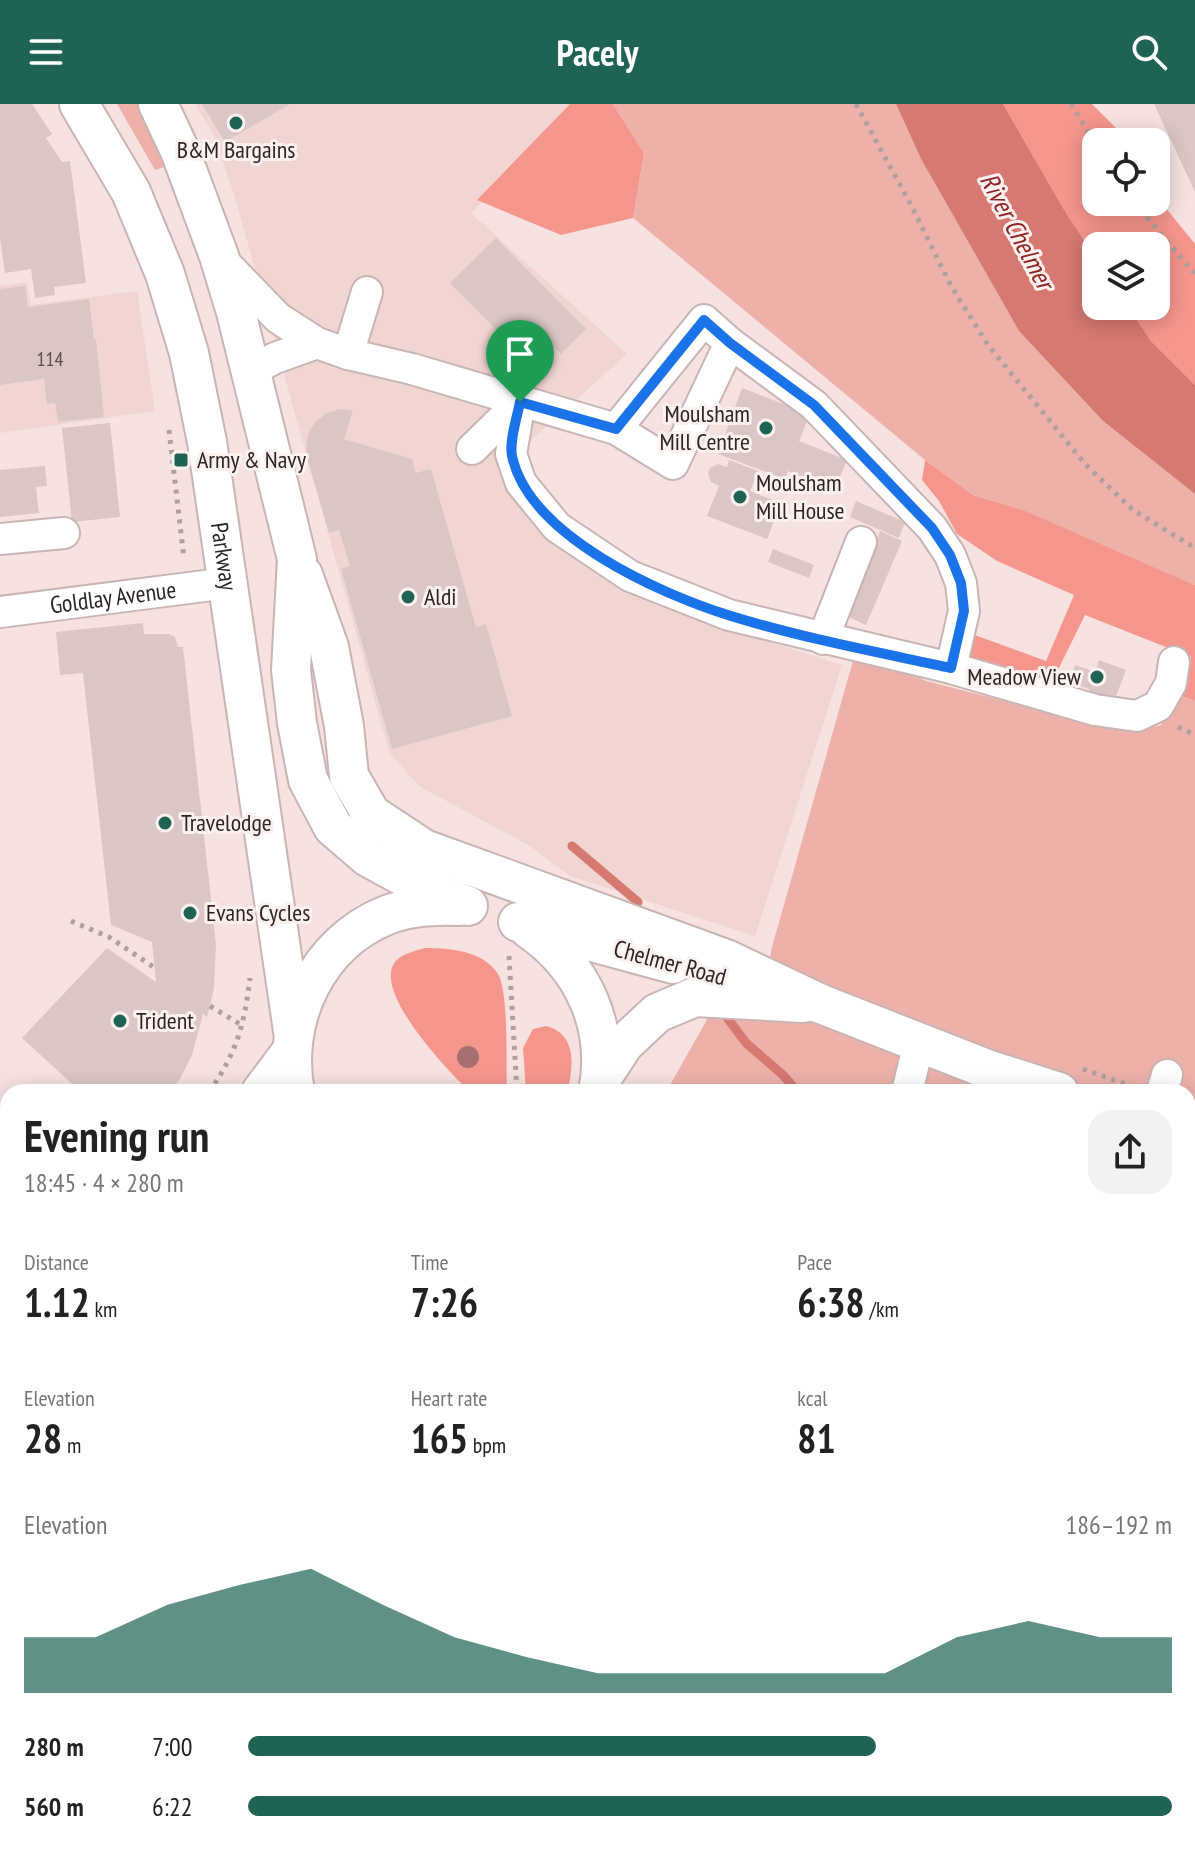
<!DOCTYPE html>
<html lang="en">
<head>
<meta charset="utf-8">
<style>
	:root { --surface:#fff; --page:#f2f2f2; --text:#222; --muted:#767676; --accent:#1e6354 }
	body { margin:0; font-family:"PT Sans Narrow",sans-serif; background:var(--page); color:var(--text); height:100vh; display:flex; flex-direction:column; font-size:30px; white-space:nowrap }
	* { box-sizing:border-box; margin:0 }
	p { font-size:26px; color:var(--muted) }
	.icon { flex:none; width:44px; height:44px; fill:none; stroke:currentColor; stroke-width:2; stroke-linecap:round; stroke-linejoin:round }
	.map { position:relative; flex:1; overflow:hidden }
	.sheet { position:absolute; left:0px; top:980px; width:1196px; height:770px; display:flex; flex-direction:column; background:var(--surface); border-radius:24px 24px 0 0; box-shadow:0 4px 20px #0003 }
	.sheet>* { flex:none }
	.controls { position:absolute; left:1082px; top:24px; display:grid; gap:16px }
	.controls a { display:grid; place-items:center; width:88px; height:88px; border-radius:16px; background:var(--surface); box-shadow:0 4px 20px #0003; font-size:40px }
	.pin { position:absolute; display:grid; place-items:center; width:68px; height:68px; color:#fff; margin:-82px -34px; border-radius:50% 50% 50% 0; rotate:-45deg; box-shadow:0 0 8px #0007 }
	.pin .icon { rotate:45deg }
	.round { display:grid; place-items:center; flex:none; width:84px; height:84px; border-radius:24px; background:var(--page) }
	.summary { display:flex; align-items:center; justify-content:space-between; height:136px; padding:0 24px }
	h1 { font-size:44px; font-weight:600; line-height:60px }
	.stats { display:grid; grid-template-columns:repeat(3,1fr); gap:12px; height:136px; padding:8px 24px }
	.stats div { display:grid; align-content:center }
	.stats b { font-size:40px; font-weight:600 }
	.stats small { font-size:22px; font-weight:400 }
	.stats p { font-size:22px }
	.chart { height:224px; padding:16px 24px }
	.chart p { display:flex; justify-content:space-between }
	.chart svg { width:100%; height:144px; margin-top:8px; fill:var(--accent); opacity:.7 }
	ul { padding:0 24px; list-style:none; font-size:26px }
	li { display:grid; grid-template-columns:128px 96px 1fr; align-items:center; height:60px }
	li i { height:20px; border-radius:10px; background:var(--accent) }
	header { display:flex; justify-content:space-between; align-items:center; height:104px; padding:0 24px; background:var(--accent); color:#fff; font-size:36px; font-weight:600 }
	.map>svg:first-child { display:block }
</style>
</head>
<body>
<header><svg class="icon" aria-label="menu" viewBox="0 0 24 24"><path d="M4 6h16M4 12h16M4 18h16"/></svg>Pacely<svg class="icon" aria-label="search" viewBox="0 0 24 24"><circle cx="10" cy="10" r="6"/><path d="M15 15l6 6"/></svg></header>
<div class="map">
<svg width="1195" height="1749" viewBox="0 0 1195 1749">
	<rect width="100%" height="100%" fill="#f6e2e0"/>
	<path fill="#f1d5d2" d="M195 0H582L471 109 627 250 498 366 564 439 686 512 842 561 755 832 570 772 530 742 419 682 389 648 234 90 213 30Z
		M27 178 31 201 137 187 155 307 0 329V182Z"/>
	<path fill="#edb1aa" d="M117 0H137L167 62 155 66Z
		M613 0H896L921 55 1019 227 1103 317 1195 390V481L1026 407 973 391 925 356 633 114 644 49Z
		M856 546 926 577 1117 626 1160 622 1182 592 1195 597V1456L1188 1452V988H666L708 914 722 907 760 909 772 843Z"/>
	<path fill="#f5968d" d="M570 0H613L644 49 633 114 561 131 477 96Z
		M1003 0H1092L1118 26 1125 38H1096V98H1156V92L1195 140V281L1151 237 1128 202H1156V142H1096V154L1066 109Z
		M925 356 973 391 1026 407 1195 481V597L1182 592 1191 553 1085 511 1049 584 965 555 972 530 1046 557 1074 491 997 457 957 430 939 397 922 376Z
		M424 844C448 844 483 846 498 870 509 888 506 964 507 988H470C449 968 372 888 395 858 401 850 415 847 424 844Z
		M546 922C577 930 574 962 567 988H526L523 944 533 925Z"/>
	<path fill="#d57971" d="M896 0H1003L1066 109 1096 154V202H1128L1151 237 1195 281V390L1103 317 1019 227 921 55Z"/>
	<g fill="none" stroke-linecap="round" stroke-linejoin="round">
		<path stroke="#d57971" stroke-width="9" d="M572 742 638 798
			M722 907 746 939 783 971 798 988
			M1188 1273 1195 1276"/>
	</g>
	<path fill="#dac7c5" d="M0 0H32L52 30 46 34 62 58 70 57 86 179 54 183 55 191 35 194 31 165 5 169 0 135Z
		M202 0H290L225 38Z
		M1154 0H1195V88Z
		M496 134 586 225 561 250 553 242 532 262 450 179Z
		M25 182 28 203 89 195 94 235H96L104 313 58 318 55 299 47 300 44 275 0 281V185Z
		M742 284 810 310 799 337 847 356 835 385 788 367 785 375 718 350Z
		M340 305 353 306 344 335 412 355 416 369 431 365 476 523 486 520 512 612 392 645 341 465 350 462 339 426 329 429 307 354 306 341 309 328 316 317 327 309Z
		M110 319 120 413 72 418 62 324Z
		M729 356 758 367 750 387 781 399 767 435 707 412 719 382 711 378 708 370 710 364 718 360 727 363Z
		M45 362 47 382 36 383 39 409 0 413V366Z
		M856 397 905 418 899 434 850 413Z
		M880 427 902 437 866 521 844 511Z
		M773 445 814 461 809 474 768 458Z
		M143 519 144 530H169L175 533 178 543H183L216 840 214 885 207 913 203 910 192 951 180 975 169 988H81L22 934 107 844 156 878 152 838 111 821 83 569 60 571 56 528Z
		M1099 556 1126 566 1113 600 1087 590 1089 585 1069 578 1075 561 1095 568Z"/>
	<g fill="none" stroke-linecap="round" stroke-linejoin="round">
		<g stroke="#c8b5b3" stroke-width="34">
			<g id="minor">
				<path d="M221 155 278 214 317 239 348 250 367 188"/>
				<path d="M730 239 814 301 932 424 950 451 961 479 964 507 951 564"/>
				<path d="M348 250 412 265 616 325 673 360 730 239 704 216 616 325"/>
				<path d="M249 268 275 254 317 239"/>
				<path d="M520 298 511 350 521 379 557 423 630 472 729 511 951 564 1095 606 1137 612 1158 602 1171 579 1174 558"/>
				<path d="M472 345 520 298"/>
				<path d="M0 435 64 429"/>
				<path id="s1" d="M0 508 228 479"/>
				<path d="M823 535 861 438"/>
				<path d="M907 988 919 939"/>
				<path d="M1162 988 1167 971"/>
				<path d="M1188 1616 1195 1619"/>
				<path d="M128 1742 131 1749"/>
				<path d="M855 1742 856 1749"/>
				<path d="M491 1749 513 1742"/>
			</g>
		</g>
		<g stroke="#c8b5b3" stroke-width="42">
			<g id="major">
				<path id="s2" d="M79 0 131 88 165 170 189 249 207 338 293 927"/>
				<path d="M158 0 180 47 219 152 236 208 297 455 291 566 297 619 308 676 333 723 368 753 423 783 468 802"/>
				<path d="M303 471 329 543 344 622 349 672 371 710 424 745 726 855 821 900"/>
				<path d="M518 818 673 860"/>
				<path d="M529 825C583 862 611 923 598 988"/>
				<path d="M799 894 821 900 987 965 1059 988"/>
				<path d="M601 975 624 940 657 909 695 893 803 899"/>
				<path d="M261 988 291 948"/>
				<path d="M295 988C281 916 317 839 387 811 410 802 436 801 460 802"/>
				<path d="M1188 1030 1195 1032"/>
				<path d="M0 1237 8 1229"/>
				<path d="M1188 1482 1195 1486"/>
				<path d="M1188 1557 1195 1560"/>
				<path d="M517 1742 519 1749"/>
			</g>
		</g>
		<path stroke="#afa09e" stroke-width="5" stroke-dasharray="4 6" stroke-linecap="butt" d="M856 0 912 103 951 182 988 241 1085 360 1133 406 1195 444
			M1071 0 1096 41
			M1134 98 1195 170
			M169 326 184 455
			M1178 623 1195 631
			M71 817 109 833 155 864
			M509 852 517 988
			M210 902 243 922
			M1083 965 1134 983
			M209 988C237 948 244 922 250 874
			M1188 1094 1195 1107
			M0 1181 8 1173
			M1188 1197 1195 1198"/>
		<use href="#minor" stroke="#fff" stroke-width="30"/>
		<use href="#major" stroke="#fff" stroke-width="38"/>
	</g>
	<circle fill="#a77070" cx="468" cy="953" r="11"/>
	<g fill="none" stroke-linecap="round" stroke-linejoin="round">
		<g stroke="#fff" stroke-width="16">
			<path id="route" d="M704 216 730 239 814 301 932 424 950 451 961 479 964 507 951 564C877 548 802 534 731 512 660 490 529 432 512 352 509 337 517 314 520 298L616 325Z"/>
		</g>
		<use href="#route" stroke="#1a73e8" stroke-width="10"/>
	</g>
	<g fill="#1e6354" stroke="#fdf1f0" stroke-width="3">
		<circle cx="236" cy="19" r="8"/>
		<circle cx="766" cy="324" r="8"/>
		<rect x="173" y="348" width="16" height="16" rx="4"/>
		<circle cx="740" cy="393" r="8"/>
		<circle cx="408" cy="493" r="8"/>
		<circle cx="1097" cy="573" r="8"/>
		<circle cx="165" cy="719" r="8"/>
		<circle cx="190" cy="809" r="8"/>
		<circle cx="120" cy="917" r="8"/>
	</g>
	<g text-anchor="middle" stroke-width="6" stroke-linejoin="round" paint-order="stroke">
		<g font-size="20" fill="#584e4c">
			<text x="50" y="262">114</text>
		</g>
		<g font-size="24" fill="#2c2524" stroke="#fdf1f0" text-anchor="start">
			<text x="236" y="54" text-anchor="middle">B&amp;M Bargains</text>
			<text x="750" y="318" text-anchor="end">Moulsham<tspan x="750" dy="28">Mill Centre</tspan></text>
			<text x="197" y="364">Army &amp; Navy</text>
			<text x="756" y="387">Moulsham<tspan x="756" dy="28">Mill House</tspan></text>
			<text x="424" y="501">Aldi</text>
			<text x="1081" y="581" text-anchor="end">Meadow View</text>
			<text x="181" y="727">Travelodge</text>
			<text x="206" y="817">Evans Cycles</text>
			<text x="136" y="925">Trident</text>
		</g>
		<g font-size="24" fill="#2c2524" stroke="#fdf1f0">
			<text dy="8" stroke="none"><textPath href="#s2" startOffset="480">Parkway</textPath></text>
			<text dy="8" stroke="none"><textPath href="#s1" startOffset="114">Goldlay Avenue</textPath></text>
			<text transform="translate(670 859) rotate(15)" y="8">Chelmer Road</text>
		</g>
		<g font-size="26" font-style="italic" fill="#902222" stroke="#fdf1f0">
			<text transform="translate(1017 127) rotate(62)" y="9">River Chelmer</text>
		</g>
	</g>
</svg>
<div class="controls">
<a><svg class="icon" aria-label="locate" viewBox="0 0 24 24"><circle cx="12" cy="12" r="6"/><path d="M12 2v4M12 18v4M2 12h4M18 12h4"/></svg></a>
<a><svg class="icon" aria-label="layers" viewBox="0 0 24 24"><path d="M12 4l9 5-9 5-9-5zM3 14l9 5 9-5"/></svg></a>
</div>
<div class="pin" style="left:520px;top:298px;background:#1e9e55"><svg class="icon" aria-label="arrive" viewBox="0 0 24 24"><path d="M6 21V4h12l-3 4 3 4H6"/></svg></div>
<section class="sheet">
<div class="summary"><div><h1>Evening run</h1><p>18:45 · 4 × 280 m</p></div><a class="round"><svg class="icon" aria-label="share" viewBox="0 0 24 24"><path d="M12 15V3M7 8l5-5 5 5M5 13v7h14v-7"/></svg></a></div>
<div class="stats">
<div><p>Distance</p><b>1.12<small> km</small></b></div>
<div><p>Time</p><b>7:26</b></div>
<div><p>Pace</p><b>6:38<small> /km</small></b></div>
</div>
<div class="stats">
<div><p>Elevation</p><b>28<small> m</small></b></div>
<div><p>Heart rate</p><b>165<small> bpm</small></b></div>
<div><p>kcal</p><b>81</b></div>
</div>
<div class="chart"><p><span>Elevation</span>186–192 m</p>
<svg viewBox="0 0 160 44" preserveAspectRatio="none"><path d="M0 44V27L10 27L20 17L30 11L40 6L50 17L60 27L70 33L80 38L90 38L100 38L110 38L120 38L130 27L140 22L150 27L160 27V44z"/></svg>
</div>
<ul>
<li><b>280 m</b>7:00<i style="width:68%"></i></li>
<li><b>560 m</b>6:22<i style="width:100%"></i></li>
</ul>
</section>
</div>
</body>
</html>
